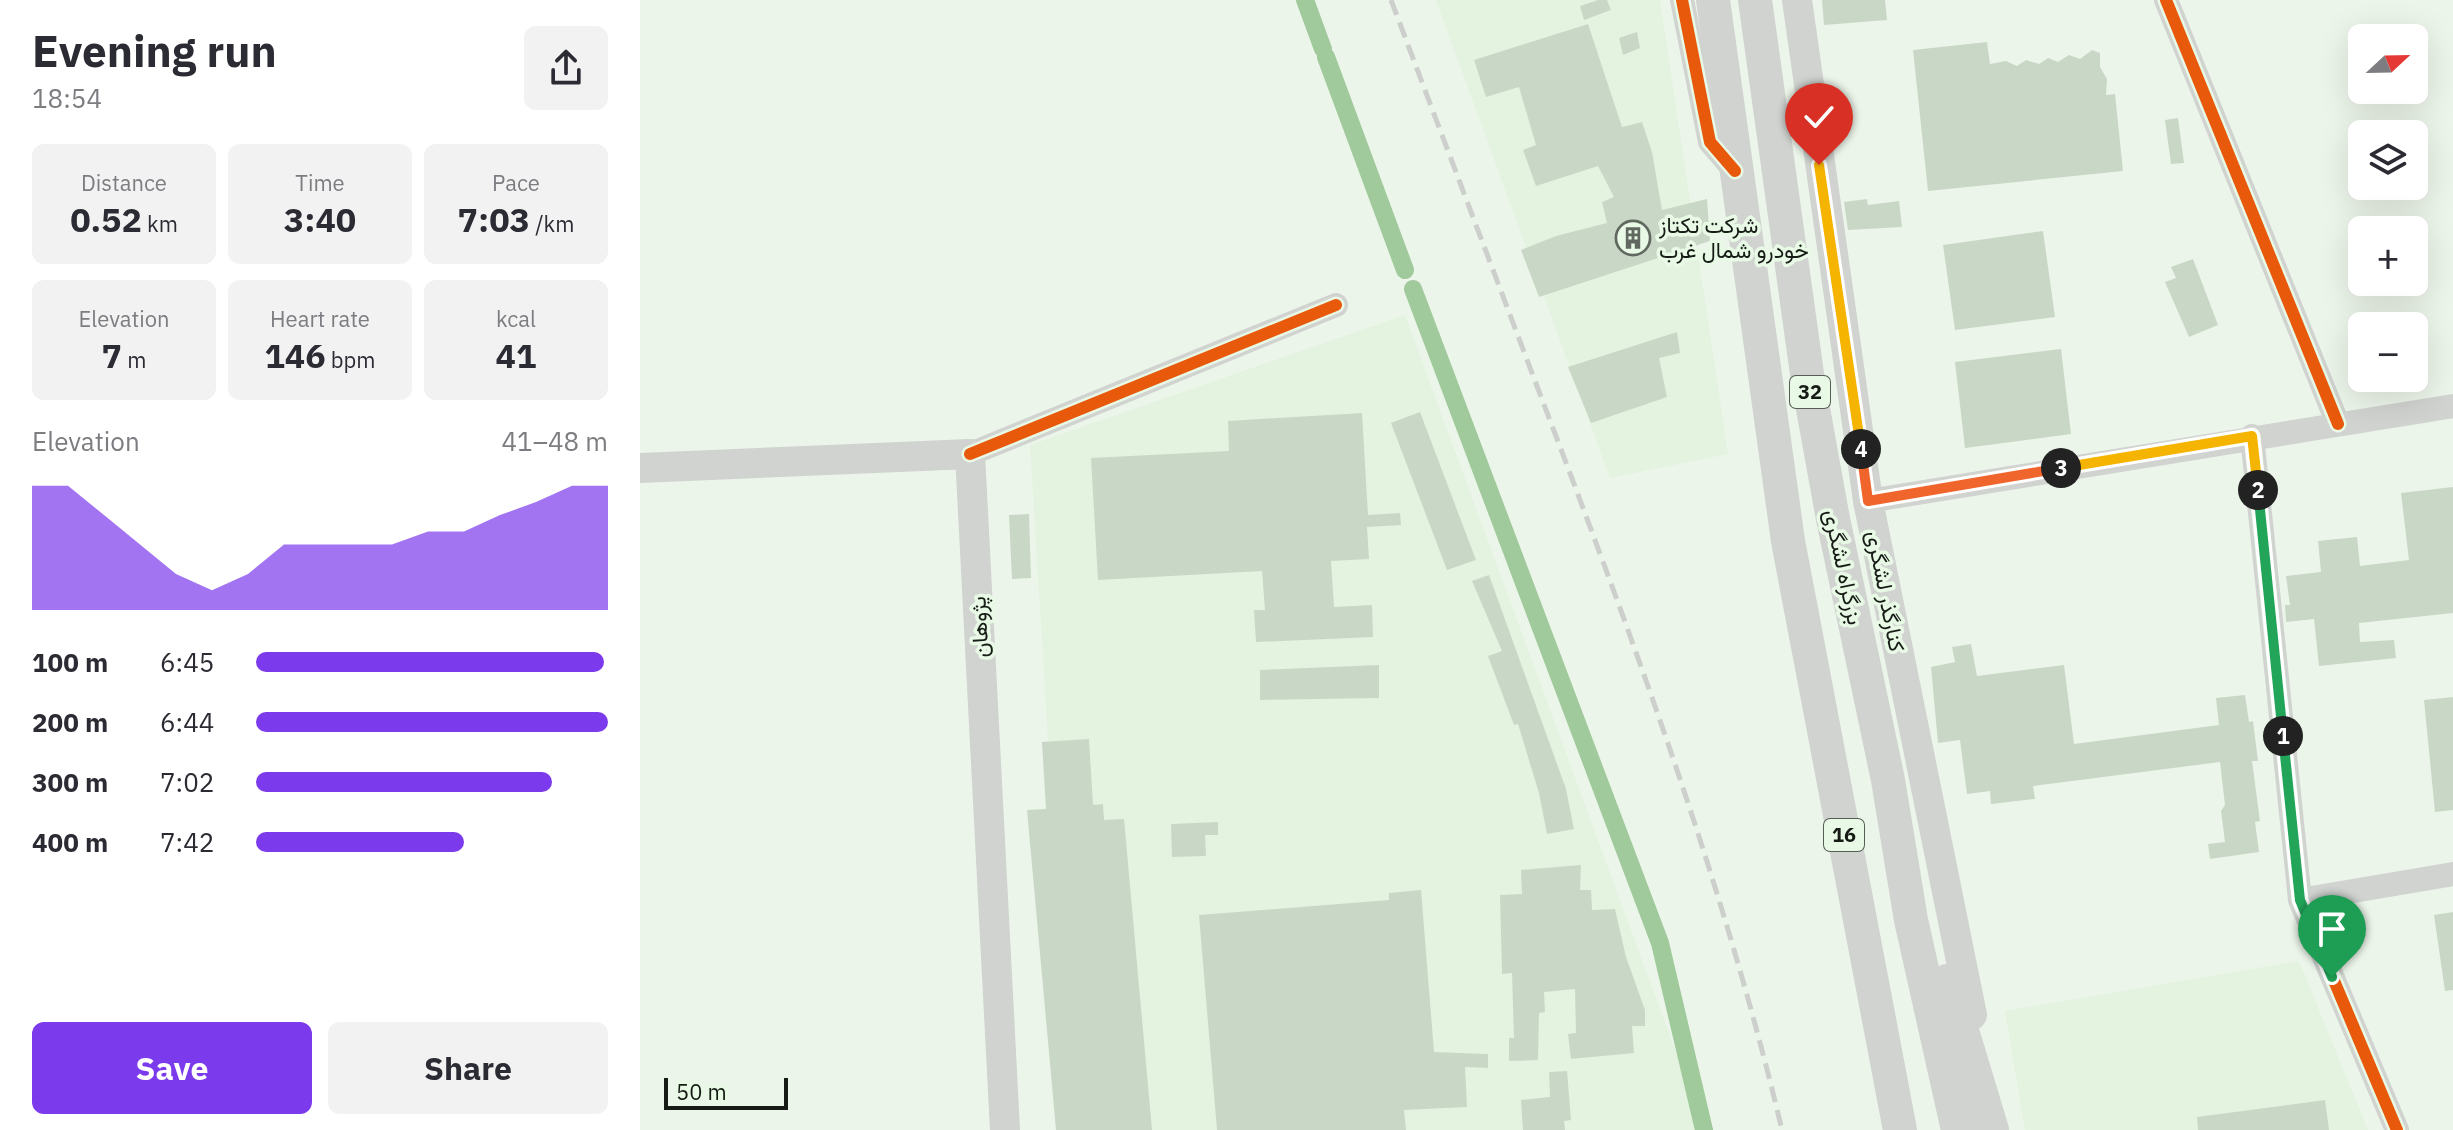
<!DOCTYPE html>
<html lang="en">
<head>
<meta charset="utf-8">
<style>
	:root { --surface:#fff; --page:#f2f2f3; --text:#2b2b33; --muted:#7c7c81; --accent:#7c3aed }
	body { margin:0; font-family:"IBM Plex Sans",Vazirmatn,sans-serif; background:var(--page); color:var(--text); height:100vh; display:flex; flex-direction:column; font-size:30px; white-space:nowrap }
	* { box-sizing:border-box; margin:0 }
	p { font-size:26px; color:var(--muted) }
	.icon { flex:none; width:44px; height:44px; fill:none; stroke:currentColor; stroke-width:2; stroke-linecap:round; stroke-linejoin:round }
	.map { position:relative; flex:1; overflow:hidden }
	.panel { display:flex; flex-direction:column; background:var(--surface); width:640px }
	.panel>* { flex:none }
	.needle { width:52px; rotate:68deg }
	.tools { position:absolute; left:1708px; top:24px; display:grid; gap:16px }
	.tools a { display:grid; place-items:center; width:80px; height:80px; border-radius:12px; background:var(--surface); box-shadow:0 8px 32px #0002; font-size:40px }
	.scale { position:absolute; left:24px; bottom:20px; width:124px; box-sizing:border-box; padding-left:8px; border:4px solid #161c15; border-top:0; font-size:22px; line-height:28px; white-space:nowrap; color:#161c15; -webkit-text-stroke:6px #e8f9e6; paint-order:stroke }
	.pin { position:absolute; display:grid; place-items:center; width:68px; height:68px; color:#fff; margin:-82px -34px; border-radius:50% 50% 50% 0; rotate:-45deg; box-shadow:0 0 8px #0007 }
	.pin .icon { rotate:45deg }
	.km { position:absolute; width:40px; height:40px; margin:-20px; border-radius:50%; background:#222; color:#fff; font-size:22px; line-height:40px; text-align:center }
	.round { display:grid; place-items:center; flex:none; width:84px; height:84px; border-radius:12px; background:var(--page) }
	.overview { display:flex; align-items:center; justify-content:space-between; height:136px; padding:0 32px }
	h1 { font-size:44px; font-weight:700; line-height:60px }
	.metrics { display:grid; grid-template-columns:repeat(3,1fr); gap:12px; height:136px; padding:8px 32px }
	.metrics div { display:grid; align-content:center; border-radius:12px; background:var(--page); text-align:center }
	.metrics b { font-size:34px; font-weight:700 }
	.metrics small { font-size:22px; font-weight:400 }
	.metrics p { font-size:22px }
	.chart { height:224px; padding:16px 32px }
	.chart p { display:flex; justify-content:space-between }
	.chart svg { width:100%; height:144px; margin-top:8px; fill:var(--accent); opacity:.7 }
	.button { display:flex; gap:16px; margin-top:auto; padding:16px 32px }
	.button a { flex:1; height:92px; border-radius:12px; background:var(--accent); color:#fff; font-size:32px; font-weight:700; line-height:92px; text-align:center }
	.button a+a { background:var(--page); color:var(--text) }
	ul { padding:0 32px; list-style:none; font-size:26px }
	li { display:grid; grid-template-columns:128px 96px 1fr; align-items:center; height:60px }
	li i { height:20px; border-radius:10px; background:var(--accent) }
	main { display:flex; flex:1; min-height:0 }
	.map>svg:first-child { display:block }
</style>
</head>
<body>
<main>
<section class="panel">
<div class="overview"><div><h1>Evening run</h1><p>18:54</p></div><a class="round"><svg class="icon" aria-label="share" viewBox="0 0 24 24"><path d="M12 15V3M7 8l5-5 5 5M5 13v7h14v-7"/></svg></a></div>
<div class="metrics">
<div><p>Distance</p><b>0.52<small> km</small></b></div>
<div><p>Time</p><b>3:40</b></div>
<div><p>Pace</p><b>7:03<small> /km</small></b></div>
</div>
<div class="metrics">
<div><p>Elevation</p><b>7<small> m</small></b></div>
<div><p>Heart rate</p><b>146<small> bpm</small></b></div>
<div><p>kcal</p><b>41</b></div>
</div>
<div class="chart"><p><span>Elevation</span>41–48 m</p>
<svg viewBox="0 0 160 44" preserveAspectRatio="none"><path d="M0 44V6L10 6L20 15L30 24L40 33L50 38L60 33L70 24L80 24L90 24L100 24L110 20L120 20L130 15L140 11L150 6L160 6V44z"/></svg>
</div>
<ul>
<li><b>100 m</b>6:45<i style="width:99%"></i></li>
<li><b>200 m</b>6:44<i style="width:100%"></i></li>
<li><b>300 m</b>7:02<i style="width:84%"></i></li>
<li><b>400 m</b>7:42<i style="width:59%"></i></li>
</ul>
<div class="button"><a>Save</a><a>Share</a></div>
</section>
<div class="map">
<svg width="1813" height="1130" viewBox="0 0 1813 1130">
	<rect width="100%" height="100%" fill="#ecf5ea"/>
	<path fill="#e3f3e0" d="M796 0H1020L1088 454 970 478Z
		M765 315 1059 1115 1061 1130H432L390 445Z
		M1659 961 1728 1130H1385L1365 1011Z"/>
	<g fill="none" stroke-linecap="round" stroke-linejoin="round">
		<path stroke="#a1ca9c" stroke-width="18" d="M665 0 683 49
			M686 57 765 270
			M773 289 1020 943 1064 1130"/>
	</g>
	<path fill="#c9d8c6" d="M958 0H967L971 10 944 20 940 6Z
		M1182 0H1245L1247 20 1184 25Z
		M948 24 982 127 1002 122 1012 152 1022 210 1067 199 1070 241 899 297 881 250 916 236 967 223 962 202 974 197 958 166 896 186 883 150 896 145 879 87 846 97 834 60Z
		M997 32 1000 48 983 55 979 38Z
		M1347 42 1350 64 1366 61 1377 66 1386 60 1399 64 1408 58 1418 62 1429 55 1440 59 1452 50 1460 53V67L1467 79 1466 95 1475 94 1483 171 1288 191 1273 50Z
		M1538 118 1544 163 1531 164 1525 120Z
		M1227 199 1228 205 1259 201 1262 227 1208 230 1204 202Z
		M1403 231 1415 317 1315 330 1303 245Z
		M1553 259 1578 325 1549 337 1525 282 1536 278 1531 267Z
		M1037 332 1040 353 1019 358 1027 397 951 423 928 367Z
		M1421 349 1431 434 1325 448 1315 362Z
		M780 412 836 560 807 570 751 423Z
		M722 413 728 515 760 513 761 525 727 527 729 559 691 561 694 607 732 605 733 637 616 642 614 610H625L622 571 458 580 451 458 589 451 588 421Z
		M1813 487V613L1719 623 1720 642 1754 640 1756 658 1679 666 1674 619 1646 622 1645 605H1650L1646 576 1681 572 1678 541 1717 537 1720 566 1769 560 1761 493Z
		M389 514 391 578 372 579 369 515Z
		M849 575 926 789 934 829 907 834 899 793 878 724 874 725 848 656 862 651 832 581Z
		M1331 644 1337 676 1424 665 1434 744 1579 725 1576 698 1605 695 1609 722 1613 721 1618 761H1612L1620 821 1615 822 1619 852 1570 859 1568 844 1585 842 1581 811 1585 805 1580 762 1393 786 1395 799 1351 804 1350 791 1327 794 1320 740 1298 743 1291 667 1315 662 1312 647Z
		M739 665V698L620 700V670Z
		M1813 697V810L1795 812 1784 700Z
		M449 739 453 805 463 804 464 820 484 819 512 1130H416L387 810 406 809 402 742Z
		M578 822V835H565L566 856 532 857 531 824Z
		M941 865 940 890H951L952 910 975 909 986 957 1005 1010V1026H992L994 1053 931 1059 928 1034 936 1033 935 989 904 992 905 1012 899 1013 898 1060 869 1061V1038H874L872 973 862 974 860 895 882 894 881 870Z
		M781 890 794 1052 848 1054V1068L825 1067 827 1107 764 1110 766 1130H577L559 915 749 900V893Z
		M1813 912V990L1805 991 1794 915Z
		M927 1071 931 1120 924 1121 925 1130H883L881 1100 910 1097 909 1072Z
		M1685 1100 1689 1130H1558L1557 1117Z"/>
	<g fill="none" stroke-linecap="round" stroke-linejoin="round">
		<path stroke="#d0d3d0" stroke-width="24" d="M1042 0 1070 142 1095 171
			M1526 0 1698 424
			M1612 436 1660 900 1757 1130
			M330 454 696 305
			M1228 501 1813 406
			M1660 900 1813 874"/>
		<path stroke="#d0d3d0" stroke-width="30" d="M1157 0 1228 501 1332 1015
			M0 468 330 454 365 1130"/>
		<path stroke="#d0d3d0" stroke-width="34" d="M1073 0 1148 541 1260 1130
			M1115 0 1168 381 1193 519 1248 780 1271 920 1318 1130
			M1307 981 1352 1130"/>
		<path stroke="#cccfcb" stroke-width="5" stroke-dasharray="16 8" stroke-linecap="butt" d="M751 0C808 151 865 302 922 452 1006 675 1087 898 1142 1130"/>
		<g stroke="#e8f9e6" stroke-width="17">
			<path id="cycleway" d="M1042 0 1070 142 1095 171
				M1526 0 1698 424
				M1612 436 1660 900 1757 1130
				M330 454 696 305"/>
		</g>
		<use href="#cycleway" stroke="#e8590c" stroke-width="12"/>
	</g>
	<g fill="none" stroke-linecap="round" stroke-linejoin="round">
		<g stroke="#fff" stroke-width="16">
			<path id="split-1" d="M1643 736 1660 900 1692 977"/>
		</g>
		<g stroke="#fff" stroke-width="16">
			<path id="split-2" d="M1618 490 1643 736"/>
		</g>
		<g stroke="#fff" stroke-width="16">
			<path id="split-3" d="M1421 468 1612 436 1618 490"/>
		</g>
		<g stroke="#fff" stroke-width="16">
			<path id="split-4" d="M1221 449 1228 501 1421 468"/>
		</g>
		<g stroke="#fff" stroke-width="16">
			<path id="split-5" d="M1179 165 1221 449"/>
		</g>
		<use href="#split-1" stroke="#22a559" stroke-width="10"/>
		<use href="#split-2" stroke="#22a559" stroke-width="10"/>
		<use href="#split-3" stroke="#f5b400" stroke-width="10"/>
		<use href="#split-4" stroke="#f0652b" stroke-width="10"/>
		<use href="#split-5" stroke="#f5b400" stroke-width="10"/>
	</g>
	<defs>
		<g id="building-ring" transform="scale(1.8)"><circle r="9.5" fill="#e8f9e6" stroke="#616860" stroke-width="1.5"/><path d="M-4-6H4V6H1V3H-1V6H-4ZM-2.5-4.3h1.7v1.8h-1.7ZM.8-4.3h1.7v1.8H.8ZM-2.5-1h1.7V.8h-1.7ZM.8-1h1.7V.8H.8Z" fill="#616860"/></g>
	</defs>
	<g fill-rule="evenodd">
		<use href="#building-ring" x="993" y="238"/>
	</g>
	<g text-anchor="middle" stroke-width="7" stroke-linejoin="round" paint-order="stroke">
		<g fill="#e8f9e6" stroke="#555e54" stroke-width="2">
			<rect x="1150" y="376" width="40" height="32" rx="6"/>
			<rect x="1184" y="819" width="40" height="32" rx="6"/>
		</g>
		<g font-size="20" font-weight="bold" fill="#161c15">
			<text x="1170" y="399">32</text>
			<text x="1204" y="842">16</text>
		</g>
		<g font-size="22" fill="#161c15" stroke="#e8f9e6" text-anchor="start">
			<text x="1019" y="233">شرکت تکتاز<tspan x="1019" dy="25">خودرو شمال غرب</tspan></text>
		</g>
		<g font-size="22" fill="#161c15" stroke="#e8f9e6">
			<text transform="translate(1204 567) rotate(78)" y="8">بزرگراه لشگری</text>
			<text transform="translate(1246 591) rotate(79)" y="8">کنارگذر لشگری</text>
			<text transform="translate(339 627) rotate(-93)" y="8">پژوهان</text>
		</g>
	</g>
</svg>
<div class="tools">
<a><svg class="needle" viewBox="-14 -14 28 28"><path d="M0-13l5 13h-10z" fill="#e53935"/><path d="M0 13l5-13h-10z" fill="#7c7c81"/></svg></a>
<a><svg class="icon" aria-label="layers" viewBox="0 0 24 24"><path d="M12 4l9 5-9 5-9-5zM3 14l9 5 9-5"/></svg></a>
<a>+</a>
<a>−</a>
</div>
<div class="scale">50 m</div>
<div class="pin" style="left:1692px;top:977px;background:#1e9e55"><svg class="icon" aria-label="arrive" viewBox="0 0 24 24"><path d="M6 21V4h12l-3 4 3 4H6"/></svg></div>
<div class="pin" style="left:1179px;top:165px;background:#d93025"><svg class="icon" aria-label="check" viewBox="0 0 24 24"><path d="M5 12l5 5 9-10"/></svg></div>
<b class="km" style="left:1643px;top:736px">1</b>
<b class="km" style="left:1618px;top:490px">2</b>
<b class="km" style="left:1421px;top:468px">3</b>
<b class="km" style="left:1221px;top:449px">4</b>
</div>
</main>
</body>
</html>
